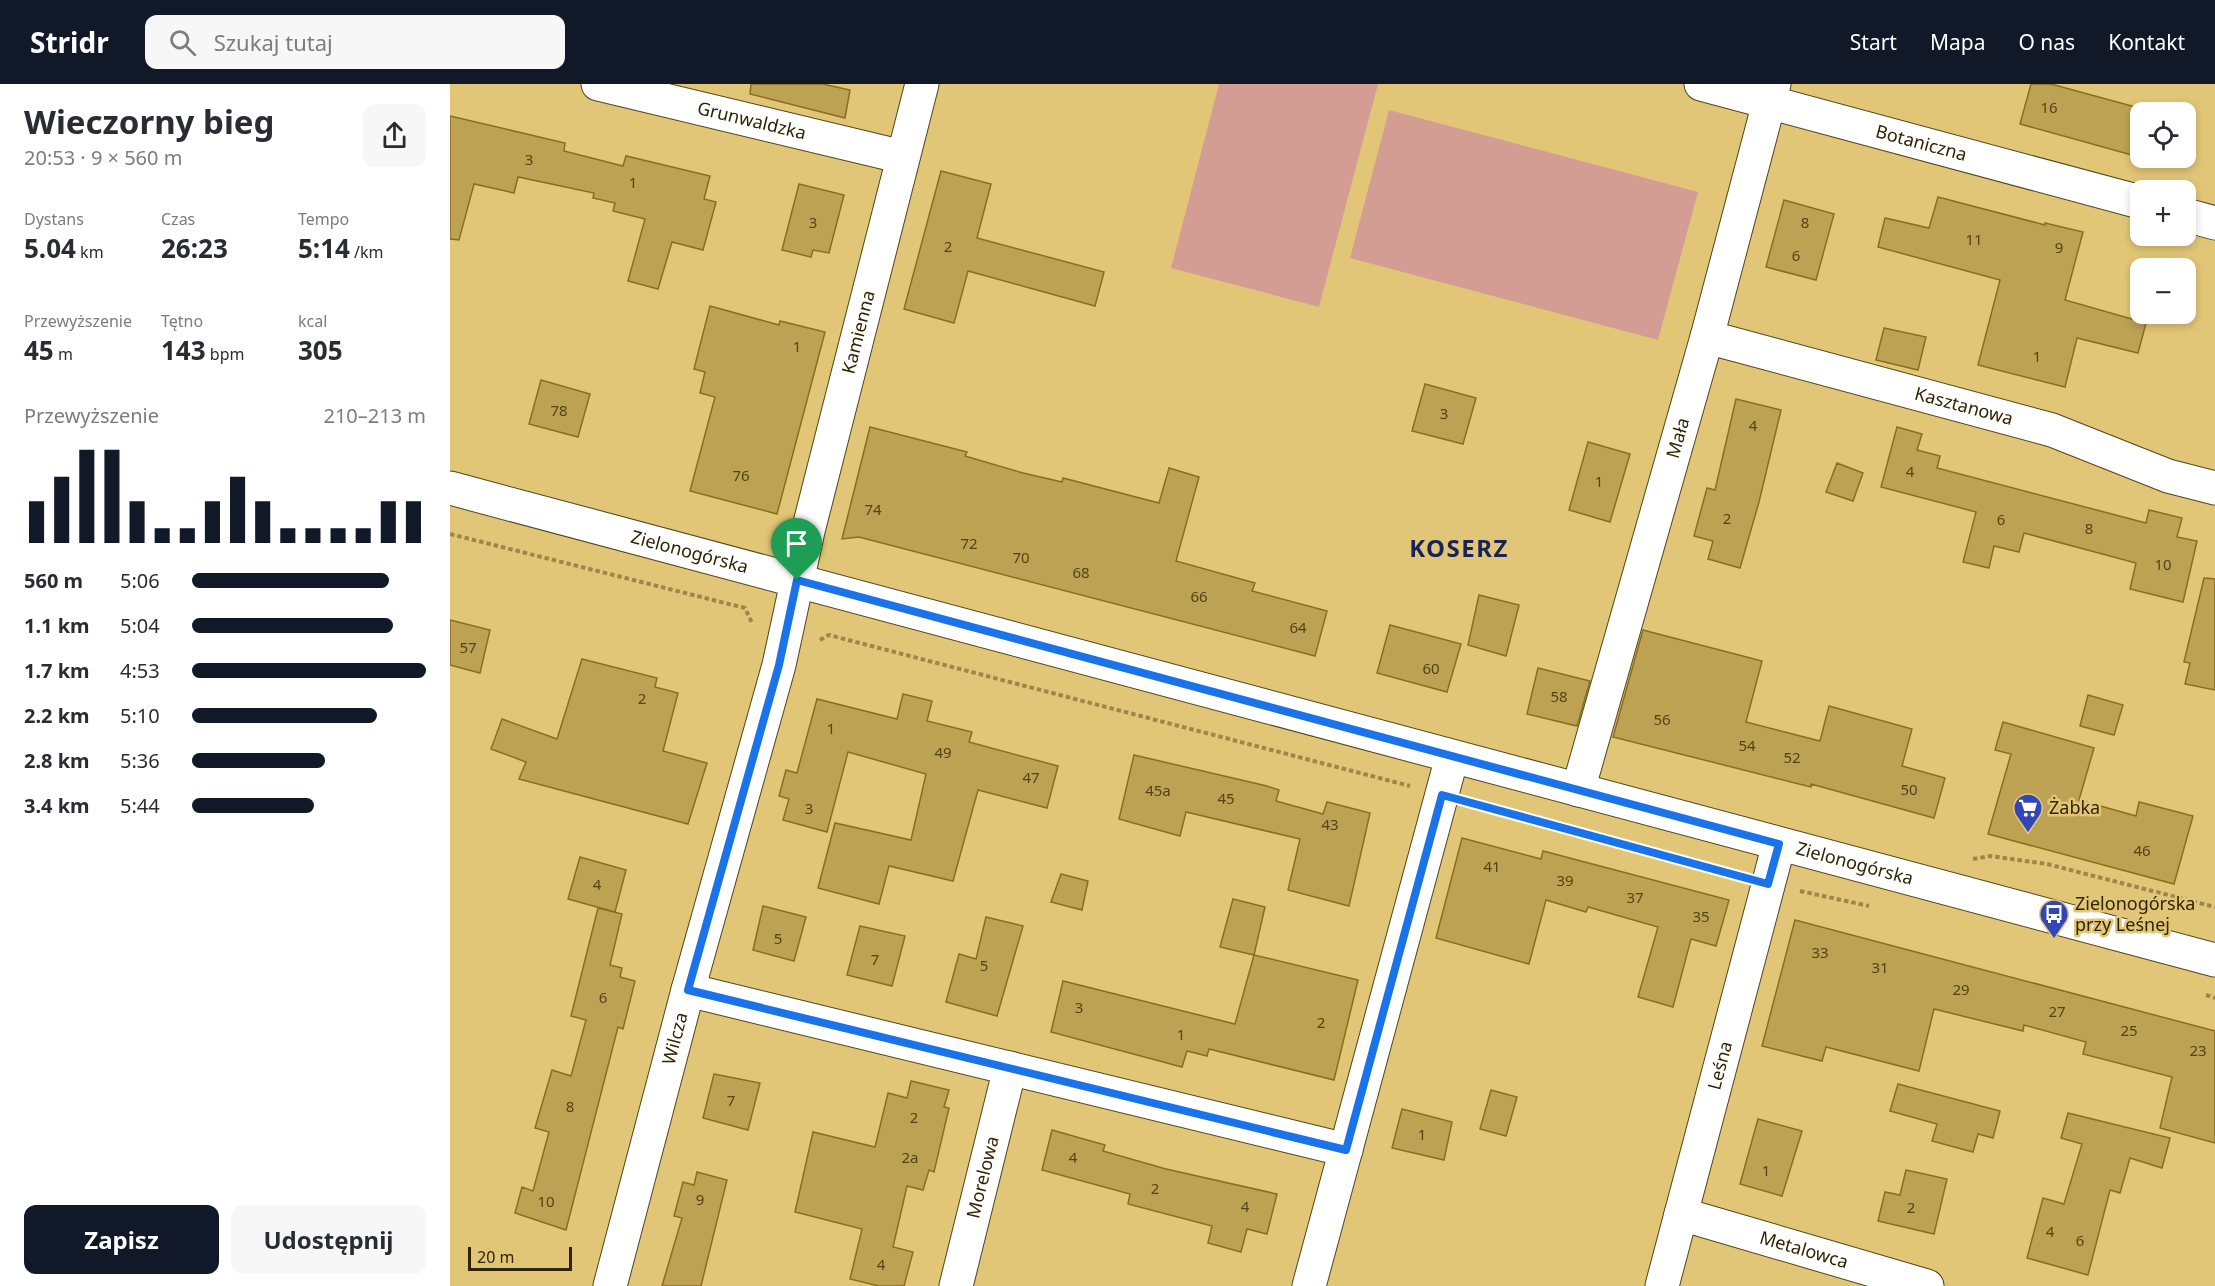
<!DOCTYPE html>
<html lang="pl">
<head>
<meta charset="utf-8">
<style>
	:root { --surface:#fff; --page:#f7f7f7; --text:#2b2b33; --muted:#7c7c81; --accent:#111827 }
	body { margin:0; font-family:"Noto Sans",sans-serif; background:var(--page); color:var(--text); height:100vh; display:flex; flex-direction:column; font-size:22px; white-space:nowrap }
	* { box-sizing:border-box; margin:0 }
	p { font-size:20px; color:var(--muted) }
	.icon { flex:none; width:33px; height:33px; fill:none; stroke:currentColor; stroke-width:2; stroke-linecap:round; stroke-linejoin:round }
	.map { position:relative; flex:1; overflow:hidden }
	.side { display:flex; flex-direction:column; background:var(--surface); width:450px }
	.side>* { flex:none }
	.controls { position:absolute; left:1680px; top:18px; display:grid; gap:12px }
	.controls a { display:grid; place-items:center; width:66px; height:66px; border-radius:12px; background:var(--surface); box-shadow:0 3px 9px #0003; font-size:30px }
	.scale { position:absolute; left:18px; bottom:15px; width:104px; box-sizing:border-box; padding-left:6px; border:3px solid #2f2402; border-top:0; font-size:16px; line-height:21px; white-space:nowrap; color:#2f2402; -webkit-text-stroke:4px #e2c677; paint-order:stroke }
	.pin { position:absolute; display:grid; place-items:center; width:51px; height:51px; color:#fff; margin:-62px -26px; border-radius:50% 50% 50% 0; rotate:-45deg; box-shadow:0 0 6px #0007 }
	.pin .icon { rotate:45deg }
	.round { display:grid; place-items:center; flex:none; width:63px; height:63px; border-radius:12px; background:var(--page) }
	.overview { display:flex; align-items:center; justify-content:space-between; height:102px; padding:0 24px }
	h1 { font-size:33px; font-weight:700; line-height:45px }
	.figures { display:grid; grid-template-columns:repeat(3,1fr); gap:9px; height:102px; padding:6px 24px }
	.figures div { display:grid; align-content:center }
	.figures b { font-size:26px; font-weight:700 }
	.figures small { font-size:16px; font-weight:400 }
	.figures p { font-size:16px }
	.chart { height:168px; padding:12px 24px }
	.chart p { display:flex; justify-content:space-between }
	.chart svg { width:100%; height:108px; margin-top:6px; stroke:var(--accent); stroke-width:6 }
	.primary-button { display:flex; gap:12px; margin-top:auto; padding:12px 24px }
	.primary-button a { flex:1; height:69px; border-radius:12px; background:var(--accent); color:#fff; font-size:24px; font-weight:700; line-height:69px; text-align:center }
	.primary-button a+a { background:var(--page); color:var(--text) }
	ul { padding:0 24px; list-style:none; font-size:20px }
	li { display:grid; grid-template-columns:96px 72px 1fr; align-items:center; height:45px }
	li i { height:15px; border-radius:8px; background:var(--accent) }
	header { display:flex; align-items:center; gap:36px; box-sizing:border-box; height:84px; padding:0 30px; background:var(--accent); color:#fff }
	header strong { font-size:28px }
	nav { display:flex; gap:33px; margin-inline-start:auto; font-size:21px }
	.search { width:420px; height:54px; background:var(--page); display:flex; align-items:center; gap:15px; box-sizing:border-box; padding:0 21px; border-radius:12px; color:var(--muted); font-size:22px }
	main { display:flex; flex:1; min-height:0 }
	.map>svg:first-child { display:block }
</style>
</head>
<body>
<header>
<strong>Stridr</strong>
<div class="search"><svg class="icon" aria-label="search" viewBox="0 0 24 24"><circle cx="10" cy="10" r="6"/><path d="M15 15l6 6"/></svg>Szukaj tutaj</div>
<nav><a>Start</a><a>Mapa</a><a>O nas</a><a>Kontakt</a></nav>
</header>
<main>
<section class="side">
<div class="overview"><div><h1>Wieczorny bieg</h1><p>20:53 · 9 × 560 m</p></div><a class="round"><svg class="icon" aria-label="share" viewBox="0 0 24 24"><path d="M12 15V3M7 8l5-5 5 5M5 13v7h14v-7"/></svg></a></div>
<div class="figures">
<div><p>Dystans</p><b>5.04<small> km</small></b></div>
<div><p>Czas</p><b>26:23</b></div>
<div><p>Tempo</p><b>5:14<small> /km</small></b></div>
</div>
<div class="figures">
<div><p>Przewyższenie</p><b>45<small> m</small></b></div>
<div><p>Tętno</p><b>143<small> bpm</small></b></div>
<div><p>kcal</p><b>305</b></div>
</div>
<div class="chart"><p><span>Przewyższenie</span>210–213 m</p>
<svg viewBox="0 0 160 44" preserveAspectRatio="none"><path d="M5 44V27M15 44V17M25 44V6M35 44V6M45 44V27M55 44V38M65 44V38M75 44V27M85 44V17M95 44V27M105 44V38M115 44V38M125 44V38M135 44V38M145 44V27M155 44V27"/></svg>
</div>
<ul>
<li><b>560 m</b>5:06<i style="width:84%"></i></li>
<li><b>1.1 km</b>5:04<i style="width:86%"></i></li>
<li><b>1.7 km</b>4:53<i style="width:100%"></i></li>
<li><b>2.2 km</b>5:10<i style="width:79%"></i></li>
<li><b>2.8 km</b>5:36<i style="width:57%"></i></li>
<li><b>3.4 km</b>5:44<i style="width:52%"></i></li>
</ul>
<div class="primary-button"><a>Zapisz</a><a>Udostępnij</a></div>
</section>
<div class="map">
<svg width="1765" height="1202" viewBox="0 0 1765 1202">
	<rect width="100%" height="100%" fill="#e2c677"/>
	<path fill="#d39d94" d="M769 0H928L869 223 721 184Z
		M939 26 1248 108 1208 256 900 174Z"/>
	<path fill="#bda254" stroke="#8a6f1b" stroke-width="1.5" d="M301 0H373L400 6 395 34 300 10Z
		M1581 0H1601L1700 27 1690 28 1689 73 1570 40Z
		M0 32 115 59 114 67 173 82 176 72 260 92 254 115 266 118 253 166 222 158 208 205 178 197 195 135 163 127 165 119 143 114 144 109 68 93 64 109 24 100 9 156 0 155Z
		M491 87 541 100 527 154 654 188 645 222 518 187 504 239 454 225Z
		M349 100 394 111 379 169 363 166 361 173 332 166Z
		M1488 113 1595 141V139L1633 148 1615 216 1696 239 1688 269 1627 254 1615 303 1528 281 1550 196 1428 163 1435 134 1479 144Z
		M1334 116 1384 130 1366 196 1316 183Z
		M260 222 329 241 330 237 375 248 327 430 240 407 265 313 250 309 255 288 244 285Z
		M1434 244 1476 253 1468 286 1426 276Z
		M91 296 140 310 128 353 79 340Z
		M975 300 1026 314 1013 360 962 347Z
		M1286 315 1331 326 1309 418 1290 484 1258 475 1263 457 1244 452 1257 404 1265 406Z
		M420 343 517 368 515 372 573 389 612 398 613 394 709 419 719 384 749 393 726 477 805 499 802 507 877 527 865 572 409 453 392 455Z
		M1447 343 1472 350 1467 366 1490 372 1487 384 1696 439 1699 426 1732 434 1727 453 1747 457 1733 518 1680 505 1686 479 1574 449 1569 468 1544 462 1539 484 1513 478 1526 428 1431 403Z
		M1138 358 1180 370 1160 438 1119 426Z
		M1387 379 1413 389 1403 417 1376 408Z
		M1754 494 1765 495V606L1735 600 1740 579 1734 578Z
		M1029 511 1069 521 1056 572 1018 561Z
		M0 536 40 546 30 589 0 581Z
		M940 541 1011 560 997 608 927 589Z
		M1193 546 1312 577 1296 638 1370 657 1379 622 1462 645 1452 682 1495 694 1484 734 1361 700V703L1163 653Z
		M132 575 207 594 205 603 228 609 213 667 257 679 238 740 69 695 76 678 41 665 52 635 107 655Z
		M1088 584 1140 597 1127 642 1077 630Z
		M453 610 482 617 477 637 522 648 519 658 608 682 597 724 528 706 503 797 439 782 429 820 368 804 385 739 461 756 476 690 398 668 377 748 333 736 339 715 329 712 336 686 347 689 367 615 447 635Z
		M1638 611 1673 621 1664 651 1630 642Z
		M1553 638 1644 664 1629 716 1686 732 1689 718 1743 732 1724 800 1538 750 1561 670 1545 666Z
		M684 671 817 702 829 706 826 717 873 730 877 718 920 729 899 822 838 806 850 755 736 728 730 752 669 735Z
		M1012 754 1091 775 1093 767 1279 816 1266 862 1241 855 1223 923 1188 913 1208 843 1138 823 1136 828 1096 816 1079 880 986 854Z
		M130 773 176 786 165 828 118 815Z
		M611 790 638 797 632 826 601 818Z
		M783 815 815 823 804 871 770 863Z
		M313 822 356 833 344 877 303 866Z
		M148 824 172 830 160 881 172 884 170 893 185 897 173 945 168 943 116 1146 65 1129 72 1103 83 1107 99 1048 85 1044 102 986 121 992 136 936 121 932Z
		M536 833 573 842 547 932 496 918 509 870 526 875Z
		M1345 836 1765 947V1059L1710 1044 1722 993 1633 970 1636 958 1574 941 1573 947 1484 925 1469 987 1376 963 1372 977 1312 962Z
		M410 842 455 852 442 902 397 891Z
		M804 871 908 896 884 996 759 965 757 972 737 967 732 983 601 948 613 897 785 940Z
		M264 990 310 999 298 1046 253 1034Z
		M461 997 499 1006 494 1023 499 1024 484 1088 479 1086 473 1106 457 1102 443 1163 463 1168 454 1202H429L400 1195 412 1145 345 1128 363 1048 425 1063 438 1009 457 1014Z
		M1448 1000 1550 1027 1543 1054 1528 1050 1523 1068 1482 1057 1487 1040 1440 1027Z
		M1041 1006 1067 1013 1056 1052 1030 1045Z
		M952 1025 1002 1038 994 1076 942 1064Z
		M1618 1029 1720 1054 1712 1084 1680 1074 1670 1109 1660 1106 1638 1191 1577 1174 1593 1114 1614 1120 1632 1060 1611 1054Z
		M1308 1035 1352 1047 1332 1112 1290 1100Z
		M602 1046 655 1061 653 1067 716 1085 827 1110 817 1150 797 1145 791 1168 758 1159 762 1142 678 1120 680 1110 592 1086Z
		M1456 1086 1497 1095 1484 1150 1428 1137 1435 1108 1450 1111Z
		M247 1088 277 1096 251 1202H212L232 1134 224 1132 233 1098 244 1101Z"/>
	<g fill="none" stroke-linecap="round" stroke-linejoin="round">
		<g stroke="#53441a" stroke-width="35">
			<g id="minor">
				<path id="s1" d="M148 0 453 73"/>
				<path id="s2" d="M1251 0 1690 118"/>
				<path d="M1736 131 1765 139"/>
				<path id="s3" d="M1257 253 1602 346 1718 392 1765 404"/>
				<path id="s4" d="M0 404 1765 876"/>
				<path id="s5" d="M1128 706 1257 253 1324 0"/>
				<path d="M238 906 896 1066"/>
				<path id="s6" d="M1231 1130 1477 1202"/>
				<path id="s7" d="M160 1202 238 906 329 581 358 447 472 0"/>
				<path id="s8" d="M506 1202 560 984"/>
				<path d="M859 1202 1002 673"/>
				<path id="s9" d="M1212 1202 1329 760"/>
			</g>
		</g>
		<path stroke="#9c8749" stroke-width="4" stroke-dasharray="4.5 3" stroke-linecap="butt" d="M0 450 295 524 302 539
			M370 556 379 551 960 702
			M1025 720 1287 791
			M1523 775 1540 772 1597 780 1765 823
			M1350 807 1419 822
			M1756 911 1765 914"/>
		<use href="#minor" stroke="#fff" stroke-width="33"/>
	</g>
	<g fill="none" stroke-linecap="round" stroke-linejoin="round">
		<g stroke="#fff" stroke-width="12">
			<path id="route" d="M347 496 1329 760 1318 800 992 711 896 1066 238 906 329 581Z"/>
		</g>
		<use href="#route" stroke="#1a73e8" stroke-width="8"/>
	</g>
	<defs>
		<g id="supermarket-pin" transform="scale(1.5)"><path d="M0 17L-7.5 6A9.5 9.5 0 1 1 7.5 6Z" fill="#3346b8" stroke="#e2c677"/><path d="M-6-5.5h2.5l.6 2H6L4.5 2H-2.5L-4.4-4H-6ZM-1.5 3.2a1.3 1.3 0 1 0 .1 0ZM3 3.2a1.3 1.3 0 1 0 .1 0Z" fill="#fff"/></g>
		<g id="bus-pin" transform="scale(1.5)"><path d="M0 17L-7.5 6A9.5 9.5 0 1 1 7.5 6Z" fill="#3346b8" stroke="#e2c677"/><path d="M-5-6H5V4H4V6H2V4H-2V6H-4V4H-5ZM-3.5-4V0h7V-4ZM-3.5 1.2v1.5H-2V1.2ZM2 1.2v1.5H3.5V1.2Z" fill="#fff"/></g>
	</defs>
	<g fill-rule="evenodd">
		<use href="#supermarket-pin" x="1578" y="724"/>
		<use href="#bus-pin" x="1604" y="830"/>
	</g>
	<g text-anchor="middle" stroke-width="5" stroke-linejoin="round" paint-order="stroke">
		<g font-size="15" fill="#524416">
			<text x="1599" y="29">16</text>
			<text x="79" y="81">3</text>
			<text x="183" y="104">1</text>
			<text x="363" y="144">3</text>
			<text x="1355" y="144">8</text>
			<text x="1524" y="161">11</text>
			<text x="498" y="168">2</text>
			<text x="1609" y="169">9</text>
			<text x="1346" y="177">6</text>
			<text x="347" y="268">1</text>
			<text x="1587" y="278">1</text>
			<text x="109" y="332">78</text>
			<text x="994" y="335">3</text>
			<text x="1303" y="347">4</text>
			<text x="1460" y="393">4</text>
			<text x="291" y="397">76</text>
			<text x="1149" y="403">1</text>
			<text x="423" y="431">74</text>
			<text x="1277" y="440">2</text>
			<text x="1551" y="441">6</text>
			<text x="1639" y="450">8</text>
			<text x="519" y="465">72</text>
			<text x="571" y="479">70</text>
			<text x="1713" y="486">10</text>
			<text x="631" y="494">68</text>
			<text x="749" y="518">66</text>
			<text x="848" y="549">64</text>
			<text x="18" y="569">57</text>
			<text x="981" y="590">60</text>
			<text x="1109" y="618">58</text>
			<text x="192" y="620">2</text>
			<text x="1212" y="641">56</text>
			<text x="381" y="650">1</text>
			<text x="1297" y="667">54</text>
			<text x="493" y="674">49</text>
			<text x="1342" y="679">52</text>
			<text x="581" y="699">47</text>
			<text x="1459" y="711">50</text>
			<text x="708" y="712">45a</text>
			<text x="776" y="720">45</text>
			<text x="359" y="730">3</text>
			<text x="880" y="746">43</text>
			<text x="1692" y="772">46</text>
			<text x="1042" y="788">41</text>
			<text x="1115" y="802">39</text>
			<text x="147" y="806">4</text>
			<text x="1185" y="819">37</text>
			<text x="1251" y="838">35</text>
			<text x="328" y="860">5</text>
			<text x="1370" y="874">33</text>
			<text x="425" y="881">7</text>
			<text x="534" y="887">5</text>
			<text x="1430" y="889">31</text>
			<text x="1511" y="911">29</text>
			<text x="153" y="919">6</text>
			<text x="629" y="929">3</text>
			<text x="1607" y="933">27</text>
			<text x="871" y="944">2</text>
			<text x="1679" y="952">25</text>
			<text x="731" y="956">1</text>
			<text x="1748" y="972">23</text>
			<text x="281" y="1022">7</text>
			<text x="120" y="1028">8</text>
			<text x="464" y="1039">2</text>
			<text x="972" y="1056">1</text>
			<text x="460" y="1079">2a</text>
			<text x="623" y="1079">4</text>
			<text x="1316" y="1092">1</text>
			<text x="705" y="1110">2</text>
			<text x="250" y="1121">9</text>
			<text x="96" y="1123">10</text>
			<text x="795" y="1128">4</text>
			<text x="1461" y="1129">2</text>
			<text x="1600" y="1153">4</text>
			<text x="1630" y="1162">6</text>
			<text x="431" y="1186">4</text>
		</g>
		<g font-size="18" fill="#2f2402" stroke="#e2c677">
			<text dy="6" stroke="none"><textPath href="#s1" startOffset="158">Grunwaldzka</textPath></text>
			<text dy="6" stroke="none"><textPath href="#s2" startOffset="228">Botaniczna</textPath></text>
			<text dy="6" stroke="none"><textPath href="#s7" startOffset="986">Kamienna</textPath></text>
			<text dy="6" stroke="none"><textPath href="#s3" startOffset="266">Kasztanowa</textPath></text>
			<text dy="6" stroke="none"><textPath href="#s5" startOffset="366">Mała</textPath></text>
			<text dy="6" stroke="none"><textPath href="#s4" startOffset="248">Zielonogórska</textPath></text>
			<text dy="6" stroke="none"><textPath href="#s4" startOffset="1454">Zielonogórska</textPath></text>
			<text dy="6" stroke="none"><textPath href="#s7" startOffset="256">Wilcza</textPath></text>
			<text dy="6" stroke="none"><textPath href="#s9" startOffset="228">Leśna</textPath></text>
			<text dy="6" stroke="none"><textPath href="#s8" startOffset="112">Morelowa</textPath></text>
			<text dy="6" stroke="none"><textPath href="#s6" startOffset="128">Metalowca</textPath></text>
		</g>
		<g font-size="18" fill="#2f2402" stroke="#e2c677" text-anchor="start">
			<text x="1599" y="730">Żabka</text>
			<text x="1625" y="826">Zielonogórska<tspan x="1625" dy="21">przy Leśnej</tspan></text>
		</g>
		<g font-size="24" font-weight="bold" letter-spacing="1.5" fill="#18235b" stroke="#e2c677">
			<text x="1009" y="473">KOSERZ</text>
		</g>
	</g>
</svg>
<div class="controls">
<a><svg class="icon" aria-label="locate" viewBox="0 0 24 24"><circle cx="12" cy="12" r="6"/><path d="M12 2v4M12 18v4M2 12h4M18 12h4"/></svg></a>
<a>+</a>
<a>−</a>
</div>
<div class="scale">20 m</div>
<div class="pin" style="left:347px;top:496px;background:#1e9e55"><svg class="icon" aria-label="arrive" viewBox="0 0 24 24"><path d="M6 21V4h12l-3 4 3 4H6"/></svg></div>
</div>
</main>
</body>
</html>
